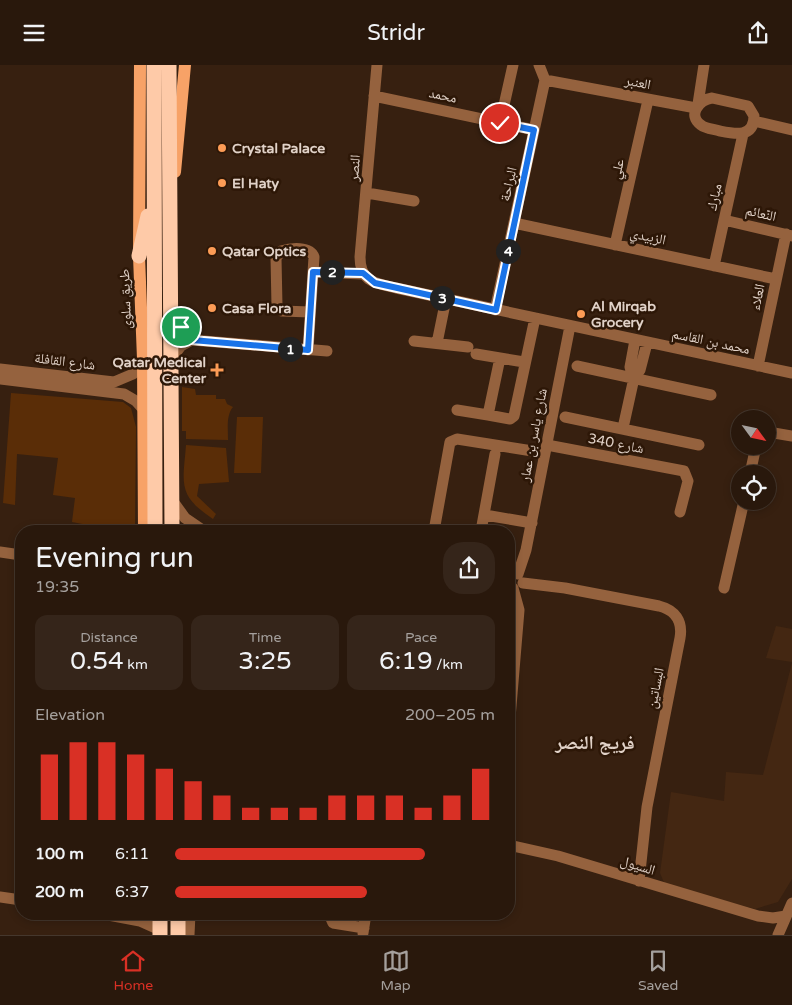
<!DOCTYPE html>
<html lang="en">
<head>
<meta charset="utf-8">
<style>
	:root { --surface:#29180c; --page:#35251a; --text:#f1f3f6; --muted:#a5a09d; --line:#45372d; --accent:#d93025 }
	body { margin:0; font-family:"Varela Round","Noto Naskh Arabic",sans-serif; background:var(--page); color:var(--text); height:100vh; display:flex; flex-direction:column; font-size:19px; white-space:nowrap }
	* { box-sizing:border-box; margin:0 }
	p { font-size:16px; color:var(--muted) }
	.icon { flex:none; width:28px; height:28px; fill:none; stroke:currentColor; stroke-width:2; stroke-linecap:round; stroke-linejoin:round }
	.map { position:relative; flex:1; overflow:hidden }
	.drawer { position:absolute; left:15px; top:460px; width:500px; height:395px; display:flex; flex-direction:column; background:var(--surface); border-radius:20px; box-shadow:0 2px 8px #0003,0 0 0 1px var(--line) }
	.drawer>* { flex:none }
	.needle { width:32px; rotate:123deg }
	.controls { position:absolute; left:731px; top:345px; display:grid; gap:10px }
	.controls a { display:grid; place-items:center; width:45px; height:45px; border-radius:50%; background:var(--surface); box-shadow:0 2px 8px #0003,0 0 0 1px var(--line); font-size:25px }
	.pin { position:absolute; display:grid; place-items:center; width:42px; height:42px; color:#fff; margin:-21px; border:2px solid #fff; border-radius:50%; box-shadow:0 1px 5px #0007 }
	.km { position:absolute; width:25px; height:25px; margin:-12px; border-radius:50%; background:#222; color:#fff; font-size:14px; line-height:25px; text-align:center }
	.round { display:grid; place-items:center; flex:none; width:52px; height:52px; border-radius:20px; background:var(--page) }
	.headline { display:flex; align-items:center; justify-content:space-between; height:85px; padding:0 20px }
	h1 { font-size:28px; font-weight:600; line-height:38px }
	.figures { display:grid; grid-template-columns:repeat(3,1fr); gap:8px; height:85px; padding:5px 20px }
	.figures div { display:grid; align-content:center; border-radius:12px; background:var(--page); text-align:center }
	.figures b { font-size:25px; font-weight:600 }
	.figures small { font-size:14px; font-weight:400 }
	.figures p { font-size:14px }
	.chart { height:140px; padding:10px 20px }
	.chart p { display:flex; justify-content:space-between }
	.chart svg { width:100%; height:90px; margin-top:5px; stroke:var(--accent); stroke-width:6 }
	ul { padding:0 20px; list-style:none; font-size:16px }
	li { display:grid; grid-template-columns:80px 60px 1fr; align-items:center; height:38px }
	li i { height:12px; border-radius:6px; background:var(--accent) }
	header { display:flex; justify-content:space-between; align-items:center; height:65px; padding:0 20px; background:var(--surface); font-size:22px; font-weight:600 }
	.menu { display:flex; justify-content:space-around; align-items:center; height:70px; border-top:1px solid var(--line); background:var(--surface); font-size:14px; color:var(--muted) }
	.menu a { display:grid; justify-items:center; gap:2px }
	.menu .selected { color:var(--accent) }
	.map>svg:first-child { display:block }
</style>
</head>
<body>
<header><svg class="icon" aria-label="menu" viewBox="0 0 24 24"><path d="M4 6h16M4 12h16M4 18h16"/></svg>Stridr<svg class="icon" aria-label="share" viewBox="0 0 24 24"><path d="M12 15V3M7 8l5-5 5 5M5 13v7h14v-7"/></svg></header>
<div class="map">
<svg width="792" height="870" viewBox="0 0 792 870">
	<rect width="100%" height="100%" fill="#372010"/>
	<path fill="#442712" d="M776 561 792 564V597L766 593Z
		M792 598V814L778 837 755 844 665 820 660 808 671 727 724 736 726 707 763 710Z"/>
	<path fill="#5a2d07" d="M182 322 195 324 196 330H216V334H225L227 339 233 342C226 350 228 364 228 375L186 374V366H182Z
		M11 328 123 337 131 343 136 362 135 466H98V462L72 457 75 433 53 430 58 393 17 389 15 440 3 438Z
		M237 352H263L261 408H234Z
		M186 380 226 383 229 417 199 419 197 431 216 449 213 454C177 430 183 419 186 380Z"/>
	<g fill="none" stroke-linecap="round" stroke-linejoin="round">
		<path stroke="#95623e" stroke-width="11" d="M377 0 360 192C360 217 375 218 396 223L792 308
			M545 15 696 43
			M374 31 534 65
			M712 33 748 41 754 51C754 73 735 69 720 66 714 64 706 64 701 60 687 50 699 35 712 33Z
			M698 39 704 0
			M754 56 792 65
			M500 58 513 0
			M367 128 414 136
			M724 155 792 171
			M514 158 776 214
			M615 180 648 35
			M714 201 743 69
			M313 207 363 209
			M495 245 545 15 539 0
			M173 248 192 275
			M414 276 468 282
			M437 278 446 234
			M308 285 314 192C310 181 291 183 281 186L276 193 277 241 282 246 310 247
			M476 289 500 293
			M171 294 181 281 192 275 327 286
			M524 297 500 293 488 350 510 354 514 351 535 253
			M577 301 711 330
			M758 301 786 169
			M0 304 114 317 133 309 143 294
			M634 313 630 302 635 275
			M0 314 124 329 136 336 144 345
			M457 345 488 350
			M565 352 699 380
			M623 363 634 313 640 305 647 278
			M768 367 792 371
			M547 380 684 406 688 416 680 447
			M750 409 756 381
			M172 435 185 453 204 466
			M485 450 532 458
			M434 466 450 377 457 374 545 388
			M481 466 495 389
			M0 487 21 490
			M518 509 526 485 570 261
			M523 518 565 523 659 541C675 545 683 556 680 573L647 742 639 816
			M724 523 744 436
			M509 665 519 545 513 523
			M509 780 558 791 758 851 773 853 786 851
			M0 832 21 835
			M103 849 140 856 160 865
			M329 849 333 858 364 863
			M363 868 366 849
			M189 870 190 849
			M778 870 792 838"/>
		<path stroke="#f7a267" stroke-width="12" d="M140 0 139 191 143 294 144 466
			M175 107 185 0"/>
		<path stroke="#fecaa8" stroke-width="15" d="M154 0 155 466
			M169 0 172 466
			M139 191 148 151
			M160 849V870
			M178 849V870"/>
	</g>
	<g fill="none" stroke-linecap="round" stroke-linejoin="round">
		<g stroke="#fff" stroke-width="10">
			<path id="route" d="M181 262 192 275 308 285 313 207 363 208 375 218 496 245 534 65 500 58"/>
		</g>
		<use href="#route" stroke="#1a73e8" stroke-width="6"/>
	</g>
	<g fill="#fd9c56" stroke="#2d1707" stroke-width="2">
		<circle cx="222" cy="83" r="5"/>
		<circle cx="222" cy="118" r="5"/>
		<circle cx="212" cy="186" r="5"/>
		<circle cx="212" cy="243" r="5"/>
		<circle cx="581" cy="249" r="5"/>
		<path d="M214.5 297.5h5v5h5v5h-5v5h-5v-5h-5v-5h5z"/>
	</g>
	<g text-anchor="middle" stroke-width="5" stroke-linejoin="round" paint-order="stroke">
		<g font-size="14" fill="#e1d2c8" stroke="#2d1707">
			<text transform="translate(638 17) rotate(11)" y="5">العنبر</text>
			<text transform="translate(443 30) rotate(12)" y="5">محمد</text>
			<text transform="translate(354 103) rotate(-86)" y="5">النصر</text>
			<text transform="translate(617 104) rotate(-77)" y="5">علي</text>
			<text transform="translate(508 119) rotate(-77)" y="5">البراحة</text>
			<text transform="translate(714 132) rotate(-78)" y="5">مبارك</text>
			<text transform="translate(761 148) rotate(13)" y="5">النًعائم</text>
			<text transform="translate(648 171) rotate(12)" y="5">الزبيدي</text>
			<text transform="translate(757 232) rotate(-78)" y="5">العلاء</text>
			<text transform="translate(125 234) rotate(-92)" y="5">طريق سلوى</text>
			<text transform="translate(711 276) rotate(12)" y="5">محمد بن القاسم</text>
			<text transform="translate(65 296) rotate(7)" y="5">شارع القافلة</text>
			<text transform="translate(533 370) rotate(-79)" y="5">شارع ياسر بن عمار</text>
			<text transform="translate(616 378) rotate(11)" y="5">شارع 340</text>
			<text transform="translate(655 623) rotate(-79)" y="5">البساتين</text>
			<text transform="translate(638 800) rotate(17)" y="5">السيول</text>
		</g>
		<g font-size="14" font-weight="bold" fill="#e1d2c8" stroke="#2d1707" text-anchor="start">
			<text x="232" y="88">Crystal Palace</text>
			<text x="232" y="123">El Haty</text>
			<text x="222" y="191">Qatar Optics</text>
			<text x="591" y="246">Al Mirqab<tspan x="591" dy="16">Grocery</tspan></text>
			<text x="222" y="248">Casa Flora</text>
			<text x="206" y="302" text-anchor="end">Qatar Medical<tspan x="206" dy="16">Center</tspan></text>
		</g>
		<g font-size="19" font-weight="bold" fill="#e1d2c8" stroke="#2d1707">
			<text x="595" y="684">فريج النصر</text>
		</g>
	</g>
</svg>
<div class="controls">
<a><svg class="needle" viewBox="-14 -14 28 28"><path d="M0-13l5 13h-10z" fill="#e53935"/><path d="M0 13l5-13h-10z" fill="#a5a09d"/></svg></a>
<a><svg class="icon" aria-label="locate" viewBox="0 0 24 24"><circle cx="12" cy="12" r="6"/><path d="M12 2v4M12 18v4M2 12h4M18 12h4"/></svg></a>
</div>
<div class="pin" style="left:181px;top:262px;background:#1e9e55"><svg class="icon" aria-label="arrive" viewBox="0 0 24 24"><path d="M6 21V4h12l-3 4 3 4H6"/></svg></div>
<div class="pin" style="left:500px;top:58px;background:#d93025"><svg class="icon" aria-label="check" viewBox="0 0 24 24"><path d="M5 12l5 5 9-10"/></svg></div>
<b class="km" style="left:290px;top:284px">1</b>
<b class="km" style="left:332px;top:207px">2</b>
<b class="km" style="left:442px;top:233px">3</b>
<b class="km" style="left:508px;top:186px">4</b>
<section class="drawer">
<div class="headline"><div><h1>Evening run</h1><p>19:35</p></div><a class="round"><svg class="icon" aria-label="share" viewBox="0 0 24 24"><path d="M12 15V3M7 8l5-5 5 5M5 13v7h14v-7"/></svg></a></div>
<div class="figures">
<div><p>Distance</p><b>0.54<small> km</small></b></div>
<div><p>Time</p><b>3:25</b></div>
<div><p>Pace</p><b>6:19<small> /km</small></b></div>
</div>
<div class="chart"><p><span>Elevation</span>200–205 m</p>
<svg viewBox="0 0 160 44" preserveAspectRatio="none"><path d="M5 44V12M15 44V6M25 44V6M35 44V12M45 44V19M55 44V25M65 44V32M75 44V38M85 44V38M95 44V38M105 44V32M115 44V32M125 44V32M135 44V38M145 44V32M155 44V19"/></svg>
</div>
<ul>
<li><b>100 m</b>6:11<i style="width:78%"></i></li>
<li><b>200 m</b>6:37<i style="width:60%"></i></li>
</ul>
</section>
</div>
<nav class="menu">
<a class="selected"><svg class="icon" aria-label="home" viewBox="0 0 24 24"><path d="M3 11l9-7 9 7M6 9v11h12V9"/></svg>Home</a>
<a><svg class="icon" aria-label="map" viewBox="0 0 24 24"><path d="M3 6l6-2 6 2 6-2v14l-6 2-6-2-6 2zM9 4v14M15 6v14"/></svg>Map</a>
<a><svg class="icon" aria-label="saved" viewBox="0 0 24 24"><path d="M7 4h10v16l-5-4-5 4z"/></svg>Saved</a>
</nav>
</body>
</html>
